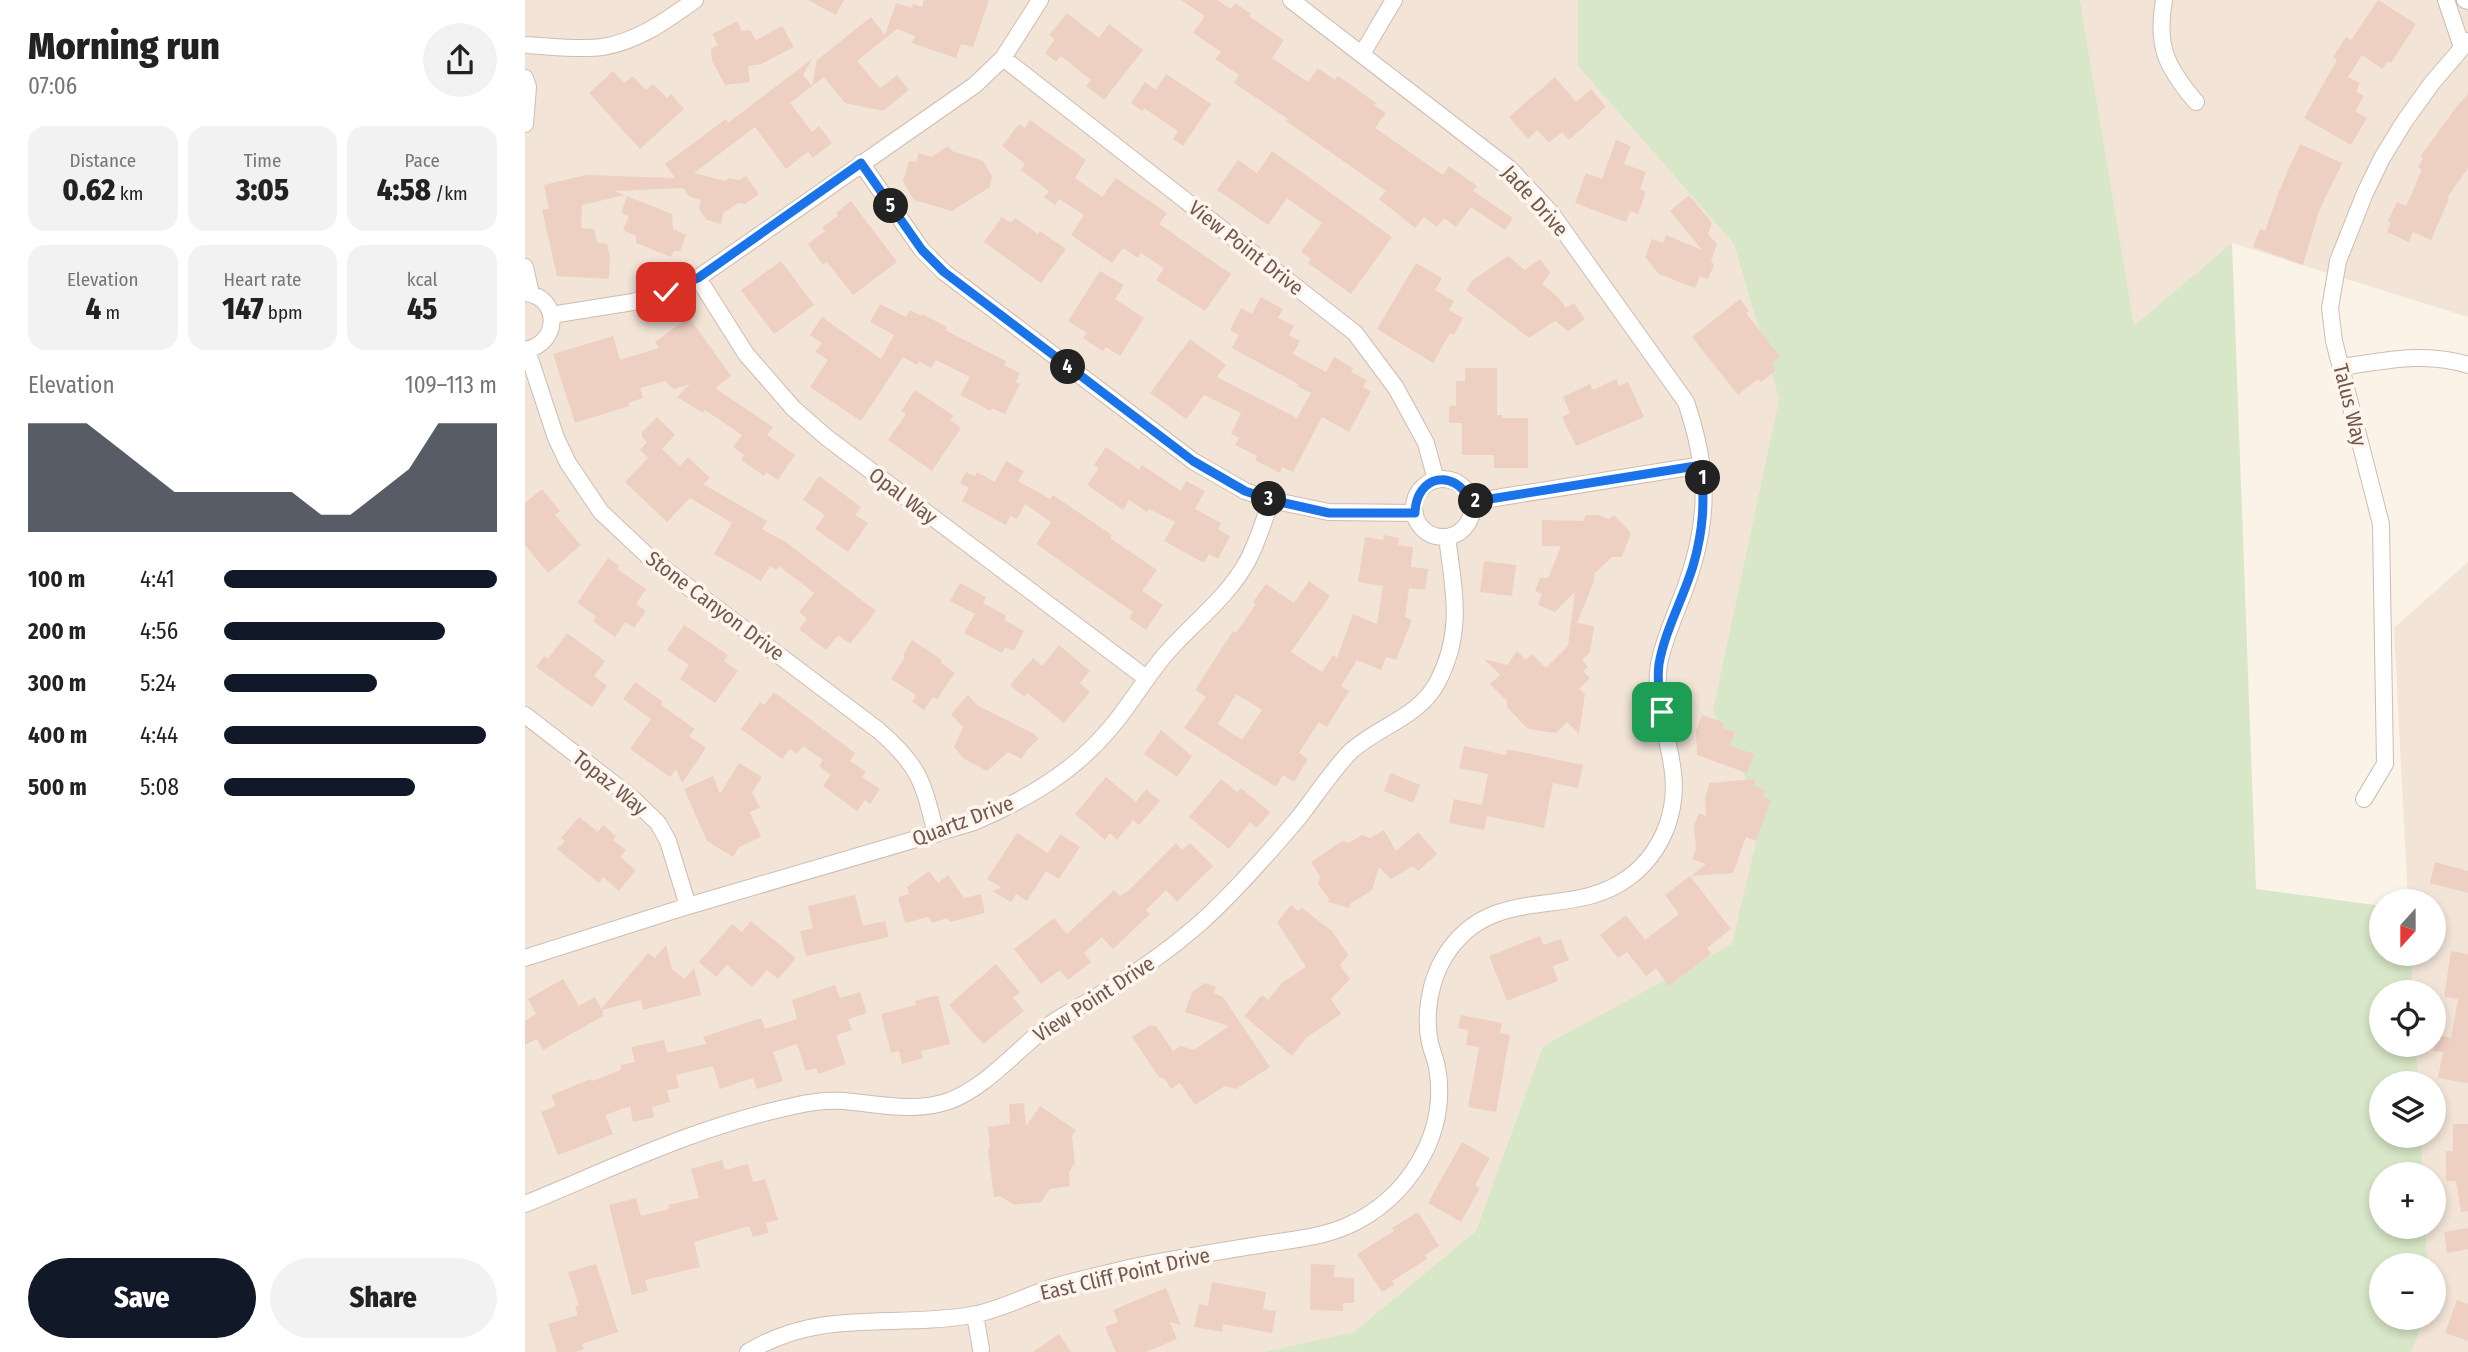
<!DOCTYPE html>
<html lang="en">
<head>
<meta charset="utf-8">
<style>
	:root { --surface:#fff; --page:#f2f2f2; --text:#222; --muted:#767676; --accent:#111827 }
	body { margin:0; font-family:"Fira Sans Condensed",sans-serif; background:var(--page); color:var(--text); height:100vh; display:flex; flex-direction:column; font-size:26px; white-space:nowrap }
	* { box-sizing:border-box; margin:0 }
	p { font-size:23px; color:var(--muted) }
	.icon { flex:none; width:38px; height:38px; fill:none; stroke:currentColor; stroke-width:2; stroke-linecap:round; stroke-linejoin:round }
	.map { position:relative; flex:1; overflow:hidden }
	.details { display:flex; flex-direction:column; background:var(--surface); width:525px }
	.details>* { flex:none }
	.needle { width:46px; rotate:201deg }
	.tools { position:absolute; left:1844px; top:889px; display:grid; gap:14px }
	.tools a { display:grid; place-items:center; width:77px; height:77px; border-radius:50%; background:var(--surface); box-shadow:0 4px 10px #0003; font-size:35px }
	.pin { position:absolute; display:grid; place-items:center; width:60px; height:60px; color:#fff; margin:-30px; border-radius:14px; box-shadow:0 4px 10px #0006 }
	.km { position:absolute; width:35px; height:35px; margin:-18px; border-radius:50%; background:#222; color:#fff; font-size:19px; line-height:35px; text-align:center }
	.round { display:grid; place-items:center; flex:none; width:74px; height:74px; border-radius:37px; background:var(--page) }
	.head { display:flex; align-items:center; justify-content:space-between; height:119px; padding:0 28px }
	h1 { font-size:38px; font-weight:800; line-height:52px }
	.figures { display:grid; grid-template-columns:repeat(3,1fr); gap:10px; height:119px; padding:7px 28px }
	.figures div { display:grid; align-content:center; border-radius:18px; background:var(--page); text-align:center }
	.figures b { font-size:30px; font-weight:800 }
	.figures small { font-size:19px; font-weight:400 }
	.figures p { font-size:19px }
	.chart { height:196px; padding:14px 28px }
	.chart p { display:flex; justify-content:space-between }
	.chart svg { width:100%; height:126px; margin-top:7px; fill:var(--accent); opacity:.7 }
	.button { display:flex; gap:14px; margin-top:auto; padding:14px 28px }
	.button a { flex:1; height:80px; border-radius:42px; background:var(--accent); color:#fff; font-size:28px; font-weight:800; line-height:80px; text-align:center }
	.button a+a { background:var(--page); color:var(--text) }
	ul { padding:0 28px; list-style:none; font-size:23px }
	li { display:grid; grid-template-columns:112px 84px 1fr; align-items:center; height:52px }
	li i { height:18px; border-radius:9px; background:var(--accent) }
	main { display:flex; flex:1; min-height:0 }
	.map>svg:first-child { display:block }
</style>
</head>
<body>
<main>
<section class="details">
<div class="head"><div><h1>Morning run</h1><p>07:06</p></div><a class="round"><svg class="icon" aria-label="share" viewBox="0 0 24 24"><path d="M12 15V3M7 8l5-5 5 5M5 13v7h14v-7"/></svg></a></div>
<div class="figures">
<div><p>Distance</p><b>0.62<small> km</small></b></div>
<div><p>Time</p><b>3:05</b></div>
<div><p>Pace</p><b>4:58<small> /km</small></b></div>
</div>
<div class="figures">
<div><p>Elevation</p><b>4<small> m</small></b></div>
<div><p>Heart rate</p><b>147<small> bpm</small></b></div>
<div><p>kcal</p><b>45</b></div>
</div>
<div class="chart"><p><span>Elevation</span>109–113 m</p>
<svg viewBox="0 0 160 44" preserveAspectRatio="none"><path d="M0 44V6L10 6L20 6L30 14L40 22L50 30L60 30L70 30L80 30L90 30L100 38L110 38L120 30L130 22L140 6L150 6L160 6V44z"/></svg>
</div>
<ul>
<li><b>100 m</b>4:41<i style="width:100%"></i></li>
<li><b>200 m</b>4:56<i style="width:81%"></i></li>
<li><b>300 m</b>5:24<i style="width:56%"></i></li>
<li><b>400 m</b>4:44<i style="width:96%"></i></li>
<li><b>500 m</b>5:08<i style="width:70%"></i></li>
</ul>
<div class="button"><a>Save</a><a>Share</a></div>
</section>
<div class="map">
<svg width="1943" height="1352" viewBox="0 0 1943 1352">
	<rect width="100%" height="100%" fill="#fbf2e8"/>
	<path fill="#f2e4d7" d="M0 0H1053V66L1209 244 1254 399 1189 710 1238 813 1208 944 1018 1046 951 1231 829 1332 739 1352H0Z
		M1555 0H1943V317L1707 243 1609 327Z
		M1943 562V1352H1886L1900 1318H1909V1265H1903L1900 1227H1909V1174H1898L1896 1136H1909V1083H1893L1891 1045H1909V992H1888L1886 954H1909V901H1883L1869 628Z"/>
	<path fill="#d7e7c7" d="M1053 0H1555L1609 326 1707 243 1731 889 1857 906V954H1886L1888 992H1857V1045H1891L1893 1083H1857V1136H1896L1898 1174H1857V1227H1900L1903 1265H1857V1318H1900L1886 1352H739L829 1332 951 1231 1018 1046 1207 944 1238 813 1188 711 1254 399 1209 244 1053 66Z"/>
	<path fill="#eed0c2" fill-rule="evenodd" d="M283 0H319L311 15Z
		M399 0H464L448 47 436 44 431 58 387 43 390 36 372 29 332 61 355 88 372 75 384 90 358 111 320 103 299 77 265 103 287 132 294 126 307 143 288 158 283 152 261 169 230 127 169 173 200 181 204 178 214 180 221 176 234 194 220 204 213 203 198 213 196 224 182 220 174 209 176 200 165 197 158 188 89 191 100 195 57 205 56 228 69 229 72 243 82 244 85 258 84 279 32 276 17 210 24 209 19 185 61 175 150 178 140 164 201 119 203 123 287 59 278 75 287 86 292 60 346 17 360 35 371 3 387 8 388 4 397 7Z
		M656 0H692L706 9 710 3 726 14 724 16 759 40 747 58 783 82 793 68 810 80 813 76 851 103 849 105 861 113 850 128 918 175 924 166 952 186 948 191 988 218 980 230 946 207 931 227 919 218 912 227 899 217 890 228 854 199 861 191 761 121 763 119 709 83 714 75 690 59 696 52 668 33 680 16Z
		M1853 0 1891 24 1866 63 1863 61 1857 69 1837 55 1823 77 1835 83 1831 91 1839 96 1830 111 1842 118 1826 145 1779 118 1812 60 1808 57 1821 37 1826 40Z
		M542 13 574 38 584 24 618 50 579 100 561 86 566 80 536 56 531 62 520 53 530 39 524 35Z
		M212 21 217 31 225 30 231 40 257 26 269 47 236 64 223 66 225 82 200 85 187 61 186 49 193 45 187 34Z
		M88 71 99 83 108 76 121 90 128 84 142 98 146 94 159 109 115 149 64 93Z
		M641 74 686 104 658 146 648 139 653 131 619 108 617 111 606 103 620 82 631 90Z
		M1030 77 1051 102 1066 89 1081 107 1044 140 1037 132 1024 143 1012 130 1003 139 984 117Z
		M1943 94V168L1922 198 1924 199 1906 240 1888 232 1884 242 1862 232 1866 223 1863 221 1872 202 1881 206 1897 170 1893 167 1898 158 1895 157 1932 106Z
		M505 120 561 160 550 178 577 197 591 178 642 213 634 224 706 274 680 311 631 280 639 268 616 253 613 258 598 248 587 263 546 235 559 215 534 199 530 205 519 197 524 191 496 170 500 164 477 146 494 124 500 128Z
		M1091 140 1106 146 1099 164 1121 172 1115 189 1121 192 1113 214 1105 211 1101 222 1050 203 1061 173 1077 179Z
		M1775 144 1817 163 1794 211 1778 265 1728 247 1735 229 1740 231 1754 191Z
		M423 146 427 151 458 161 467 176 465 187 427 211 389 200 378 181 384 161 391 162 394 153 406 157Z
		M747 151 867 237 826 294 783 263 786 259 776 252 797 223 762 198 743 225 692 190 713 160 732 173Z
		M1164 195 1187 223 1183 234 1192 244 1186 261 1189 265 1183 279 1175 276 1170 288 1134 274 1120 257 1127 239 1138 243 1141 235 1177 250 1145 211Z
		M102 196 147 214 148 229 161 235 155 251H149L146 257 111 243V236L98 230 104 216 96 213Z
		M326 201 372 262 328 295 302 262 298 265 283 244 300 231 297 227 313 216 311 213Z
		M477 217 486 223 490 218 513 234 515 231 541 249 516 283 459 242Z
		M983 256 1000 270 1015 259 1025 273 1017 284 1033 297 1041 308 1049 303 1060 319 1043 331 1030 321 1004 338 941 290 948 280Z
		M256 261 289 305 249 334 216 290Z
		M891 263 917 278 910 290 929 301 924 310 938 318 929 335 925 333 908 363 852 329Z
		M575 271 599 285 590 299 619 318 595 356 581 347 578 351 558 338 562 333 543 321Z
		M736 297 758 309 753 318 769 326 764 335 775 341 768 354 801 372 809 357 828 368 826 372 842 380 838 387 846 391 824 432 797 417 768 472 757 467 755 473 730 460 732 456 710 445 714 438 706 434 716 413 679 395 661 419 625 393 665 339 701 365 692 377 772 418 786 393 772 386 773 384 707 348 714 335 705 330 716 308 727 314Z
		M1215 299 1224 311 1221 313 1255 357 1246 364 1251 370 1236 382 1233 379 1213 395 1167 337Z
		M355 304 381 317 385 310 396 316 397 314 422 327 420 330 481 361 479 365 495 373 491 382 495 384 480 414 467 408 466 411 435 395 445 377 411 360 406 368 394 361 392 365 378 357 336 421 285 387 303 360 290 352 297 343 285 335 297 317 356 359 369 335 345 322Z
		M164 317 206 376 190 388 248 427 242 435 270 455 253 480 241 472 239 476 216 460 219 455 208 447 217 435 180 410 178 413 152 397 165 384 149 389 140 381 115 388 118 398 103 403 104 406 50 423 28 354 88 336 95 360 134 348 130 342Z
		M940 368H972V415H977V418H1003V468H969V455H937V423H924V406H931V381H940Z
		M1091 379 1094 386 1103 382 1119 417 1051 446 1037 417 1045 413 1038 397 1065 384 1068 390Z
		M390 390 429 416 425 420 436 428 407 471 363 440 381 414 376 411Z
		M132 417 150 435 137 449 155 466 163 457 185 478 178 484 242 521 237 529 262 543 351 611 325 644 313 635 301 650 274 629 282 619 274 612 289 593 254 566 252 570 245 566 236 581 189 554 207 523 165 498 142 522 100 482 123 458 115 450 122 442 117 437V432Z
		M581 447 614 470 617 465 656 491 661 481 680 491 670 509 696 523 693 529 705 536 693 559 684 554 679 563 639 541 650 522 624 509 622 512 604 500 598 510 562 485 574 468 569 465Z
		M481 461 499 471 493 481 525 499 528 495 587 535 585 538 632 570 617 591 638 605 621 630 604 618 608 612 511 544 526 522 500 504 492 519 485 516 481 525 437 501 444 488 435 483 441 472 450 476 452 472 470 482Z
		M294 476 336 507 330 515 343 523 323 552 290 529 300 515 278 500Z
		M17 489 35 511 30 515 56 545 23 573 0 545V503Z
		M1061 515H1073L1084 519 1089 515 1106 533 1097 557H1087L1069 574V581L1052 623 1069 626 1065 652 1057 660 1063 667 1058 671 1065 678 1054 689 1060 694 1054 734 1042 722 1031 733 1003 729 982 707V701L965 684 975 675 959 659 982 665 992 651 1001 660 1007 654 1021 668 1043 646 1050 592 1030 612 1013 605 1017 594 1010 591 1015 578H1023L1036 546H1017V520L1058 521Z
		M859 535 874 538 873 545 888 547 886 567 903 569 900 590 884 588 880 617 887 620 871 660 861 657 856 670 832 660 816 686 824 691 802 727 794 722 774 753 783 759 769 782 758 775 751 787 659 728 681 697 670 690 708 631 711 633 731 604 728 602 741 584 769 603 784 581 805 596 766 652 797 672 808 655 812 658 828 614 852 624 858 586 833 582 840 537 858 540ZM711 694 737 710 717 740 693 724Z
		M83 558 94 566 92 569 121 589 111 604 121 611 109 628 100 622 90 637 68 621 71 616 52 603Z
		M959 561 991 565 987 596 955 592Z
		M435 583 461 597 458 603 482 616 479 620 499 631 489 651 480 647 477 653 439 633 450 614 425 601Z
		M159 625 203 655 199 661 213 671 190 703 155 679 164 665 142 650Z
		M42 633 80 661 69 676 82 686 67 707 11 667 19 656 23 659Z
		M387 640 417 660 416 663 430 673 412 699 408 697 399 710 387 702 391 695 366 679 380 657 378 655Z
		M534 645 565 671 555 683 565 692 539 723 502 693 499 697 485 685 508 658 517 666Z
		M110 682 138 702 136 705 170 729 164 736 181 748 157 783 151 769 145 777 105 749 126 719 98 699Z
		M249 692 330 753 325 761 341 772 337 777 355 789 345 804 340 800 332 811 298 786 306 775 294 766 298 760 278 746 272 754 265 749 257 759 216 729 235 702 239 705Z
		M443 695 452 705 509 734 514 739 501 751 497 759 483 752 462 771 439 759 429 747 438 727 426 714Z
		M1177 715 1198 722V728L1210 732 1205 746 1229 754 1222 773 1172 755 1171 731Z
		M636 730 667 756 652 777 619 754Z
		M939 746 981 755 982 750H987L1058 765 1053 788 1028 783 1019 828 962 816 959 830 924 823 929 799 957 805 963 774 934 768Z
		M214 763 237 777 227 792 235 808 225 812 236 837 214 847 208 857 182 841 159 789 188 776 195 794Z
		M866 773 895 785 888 803 859 791Z
		M581 777 611 802 621 789 635 801 614 825 608 820 592 840 585 833 580 840 550 814Z
		M696 779 712 792 716 788 745 812 732 828 725 822 704 849 664 817Z
		M1230 779V786L1240 790 1238 797 1246 800 1231 841 1221 837 1208 873 1166 876 1181 864 1167 859 1171 848 1169 826 1174 813 1181 816 1180 797 1185 783Z
		M54 817 73 832 78 825 91 836 88 840 101 850 95 857 111 870 94 891 78 877 74 883 32 849 40 841 36 838Z
		M859 830 871 851 893 832 912 854 893 871 888 866 866 879 854 867 847 890 826 903 824 908 803 902 804 899 793 884 795 877 786 862 817 841 824 843 837 835 845 838Z
		M492 833 523 853 535 834 555 847 534 879 521 871 502 901 491 894 486 902 467 891 477 888 462 879Z
		M651 843 657 850 665 843 688 866 652 902 641 890 621 910 625 914 588 949 577 937 559 953 566 962 543 980 535 970 516 984 489 949 529 918 542 934 589 890 595 896 603 891Z
		M1910 862 1943 871V893L1905 883Z
		M404 871 413 883 423 875 439 898 456 894 460 913 425 922 422 918 407 923 403 917 380 923 373 897 384 894 382 887Z
		M1165 876 1206 929 1182 948 1186 954 1144 986 1131 968 1121 976 1102 952 1093 958 1075 935 1101 915 1120 940 1154 914 1140 895Z
		M330 895 338 926 360 921 364 937 281 956 275 931 288 928 283 906Z
		M766 905 773 911 777 908 807 931 823 955 815 965 825 979 806 999 816 1014 782 1037 767 1056 719 1016 737 995 743 1000 758 982 781 967 752 922Z
		M226 921 271 958 253 979 242 970 227 987 202 965 191 977 174 962 207 924 217 932Z
		M1015 936 1018 945 1036 939 1044 960 1028 966 1033 981 982 1001 964 956Z
		M141 945 147 969 159 979 169 968 176 995 118 1010 116 1000 77 1010 78 1016 18 1050 12 1039 0 1045V1021L11 1014 3 999 38 979 54 1006 70 997 76 1009 123 953 130 958Z
		M1926 951 1943 954V1083L1913 1078 1918 1052 1909 1051V1035L1926 1038 1933 999 1919 997Z
		M471 964 495 992 488 998 499 1011 458 1044 424 1005Z
		M680 983 691 987 689 993 698 997 745 1067 711 1089 700 1086 670 1105 655 1083 646 1089 640 1079 634 1077 607 1037 625 1025 631 1026 648 1051 656 1046 669 1050 704 1026 660 1012 667 992Z
		M310 985 315 998 335 992 342 1013 323 1019 327 1030 311 1035 321 1064 294 1074 291 1068 281 1071 272 1044 248 1052 258 1081 232 1089 228 1078 195 1089 188 1066 151 1075 154 1088 142 1090 145 1102 127 1107 129 1117 108 1122 105 1106 80 1115 88 1134 33 1155 16 1112 31 1106 26 1095 66 1079 67 1081 96 1070 95 1065 110 1062 106 1047 139 1040 142 1053 181 1044 178 1037 236 1018 240 1029 272 1019 267 1000Z
		M408 996H413L425 1044 396 1051 398 1058 377 1064 374 1051 366 1053 356 1014 391 1005 390 1001Z
		M936 1015 977 1023 975 1033 985 1035 971 1112 943 1107 954 1047 941 1045 943 1030 933 1028Z
		M499 1103 501 1126 515 1106 551 1130 547 1136 550 1162 544 1173 545 1186 525 1189 516 1202 489 1205 475 1196 469 1197 463 1150 465 1146 463 1127 485 1124 484 1104Z
		M1928 1124H1943V1211L1936 1212 1931 1181H1921V1151H1928Z
		M937 1142 965 1158 950 1185 955 1188 936 1222 903 1203Z
		M197 1160 200 1170 223 1164 228 1182 240 1179 253 1220 241 1223 244 1233 228 1237 224 1226 169 1242 175 1267 120 1280 123 1291 107 1295 84 1205 111 1198 116 1216 144 1209 143 1205 174 1198 166 1169Z
		M893 1212 914 1246 900 1255 902 1259 867 1281 869 1285 857 1292 832 1254 869 1231 867 1228Z
		M1943 1228V1249L1922 1253 1919 1232Z
		M71 1264 93 1332 57 1344 59 1349 50 1352H32L23 1324 53 1315 50 1306 54 1305 43 1272Z
		M786 1264 810 1265 809 1277 829 1278V1303H818V1311L785 1310Z
		M687 1282 741 1292 738 1309 751 1311 747 1333 698 1324 697 1332 669 1327 674 1304 683 1306Z
		M641 1288 656 1325 645 1322 652 1339 621 1352H591L580 1327 593 1322 588 1310Z
		M1932 1300 1943 1304V1341L1920 1333Z
		M534 1334 546 1352H508Z"/>
	<g fill="none" stroke-linecap="round" stroke-linejoin="round">
		<g stroke="#cebcb2" stroke-width="18">
			<path id="street" d="M1639 0C1631 46 1641 67 1671 102
				M1921 0 1937 47
				M1940 0 1943 1
				M0 45C25 46 52 50 77 47 112 42 142 20 170 0
				M837 54 869 0
				M478 58 830 333 871 388 901 443 911 480
				M0 78 3 87 0 124
				M336 163 397 250 419 272 668 461 720 491 746 500 804 512 890 513
				M0 267 6 294
				M173 278 221 354 268 408 301 437 621 678
				M0 293C36 297 35 344 0 350
				M26 315 108 302 141 292 173 278 450 85 478 58 515 0
				M2 350 31 438 43 463 76 512 125 558 353 730C395 766 398 782 411 834
				M1816 367C1859 361 1901 351 1943 365
				M889 508a29 29 0 1 1 58 0a29 29 0 1 1-58 0Z
				M946 502 1177 465
				M0 715 106 797 133 823 143 841 163 906
				M1839 799 1860 764 1856 524 1809 341 1805 308 1813 261 1840 193 1857 158 1879 122 1907 83 1943 41
				M0 958 163 906 449 822C498 801 546 774 581 733 603 709 618 681 639 656 666 624 703 598 723 560 733 541 739 520 746 500
				M0 1204C88 1168 175 1125 269 1106 285 1102 302 1100 319 1101 353 1104 390 1113 424 1101 462 1087 491 1050 523 1026 539 1014 559 1005 576 994 610 974 643 951 673 925 710 892 743 854 775 816 791 795 807 771 825 752 852 727 894 717 912 683 939 633 929 591 922 537
				M450 1315 456 1349
				M223 1352C298 1307 367 1329 447 1315 476 1310 504 1294 532 1286 556 1279 580 1274 604 1268 647 1259 691 1252 734 1245 763 1240 795 1238 822 1226 883 1199 924 1134 912 1067 910 1058 907 1051 905 1043 899 1015 905 980 920 956 967 881 1045 921 1103 878 1121 865 1134 847 1142 826 1164 765 1125 721 1134 664 1139 638 1152 611 1161 586 1185 519 1184 470 1161 402L1026 213 985 169 766 0"/>
		</g>
		<use href="#street" stroke="#fff" stroke-width="16"/>
	</g>
	<g fill="none" stroke-linecap="round" stroke-linejoin="round">
		<g stroke="#fff" stroke-width="14">
			<path id="route" d="M141 292 173 278 336 163 397 250 419 272 668 461 720 491 746 500 804 513H890C891 475 930 467 946 502L1177 465C1179 504 1179 528 1168 566 1158 599 1140 630 1134 664 1132 680 1134 696 1137 712"/>
		</g>
		<use href="#route" stroke="#1a73e8" stroke-width="9"/>
	</g>
	<g text-anchor="middle" stroke-width="7" stroke-linejoin="round" paint-order="stroke">
		<g font-size="21" fill="#73584e" stroke="#fef6ee">
			<text transform="translate(1010 201) rotate(48)" y="7">Jade Drive</text>
			<text transform="translate(721 248) rotate(38)" y="7">View Point Drive</text>
			<text transform="translate(1825 405) rotate(76)" y="7">Talus Way</text>
			<text transform="translate(378 496) rotate(37)" y="7">Opal Way</text>
			<text transform="translate(190 606) rotate(37)" y="7">Stone Canyon Drive</text>
			<text transform="translate(85 783) rotate(39)" y="7">Topaz Way</text>
			<text transform="translate(438 821) rotate(-21)" y="7">Quartz Drive</text>
			<text transform="translate(569 999) rotate(-33)" y="7">View Point Drive</text>
			<text transform="translate(600 1274) rotate(-13)" y="7">East Cliff Point Drive</text>
		</g>
	</g>
</svg>
<div class="tools">
<a><svg class="needle" viewBox="-14 -14 28 28"><path d="M0-13l5 13h-10z" fill="#e53935"/><path d="M0 13l5-13h-10z" fill="#767676"/></svg></a>
<a><svg class="icon" aria-label="locate" viewBox="0 0 24 24"><circle cx="12" cy="12" r="6"/><path d="M12 2v4M12 18v4M2 12h4M18 12h4"/></svg></a>
<a><svg class="icon" aria-label="layers" viewBox="0 0 24 24"><path d="M12 4l9 5-9 5-9-5zM3 14l9 5 9-5"/></svg></a>
<a>+</a>
<a>−</a>
</div>
<div class="pin" style="left:1137px;top:712px;background:#1e9e55"><svg class="icon" aria-label="arrive" viewBox="0 0 24 24"><path d="M6 21V4h12l-3 4 3 4H6"/></svg></div>
<div class="pin" style="left:141px;top:292px;background:#d93025"><svg class="icon" aria-label="check" viewBox="0 0 24 24"><path d="M5 12l5 5 9-10"/></svg></div>
<b class="km" style="left:1178px;top:478px">1</b>
<b class="km" style="left:951px;top:501px">2</b>
<b class="km" style="left:744px;top:499px">3</b>
<b class="km" style="left:543px;top:367px">4</b>
<b class="km" style="left:366px;top:206px">5</b>
</div>
</main>
</body>
</html>
